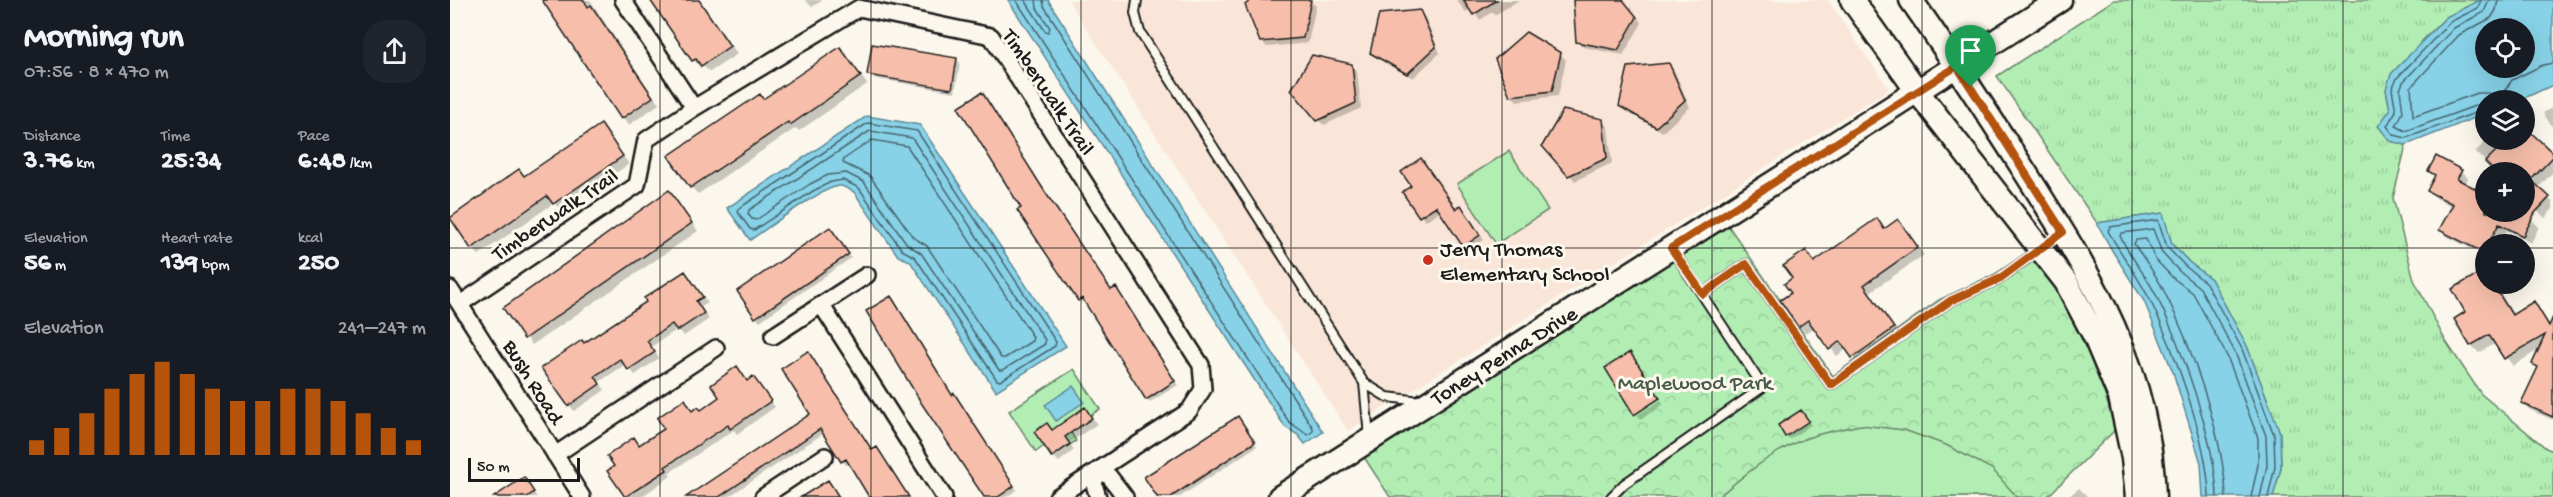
<!DOCTYPE html>
<html lang="en">
<head>
<meta charset="utf-8">
<style>
	:root { --surface:#171b24; --page:#20242c; --text:#f1f3f6; --muted:#9ea1a6; --accent:#b45309 }
	body { margin:0; font-family:"Gochi Hand",sans-serif; background:var(--page); color:var(--text); height:100vh; display:flex; flex-direction:column; font-size:22px; white-space:nowrap }
	* { box-sizing:border-box; margin:0 }
	p { font-size:20px; color:var(--muted) }
	.icon { flex:none; width:33px; height:33px; fill:none; stroke:currentColor; stroke-width:2; stroke-linecap:round; stroke-linejoin:round }
	.map { position:relative; flex:1; overflow:hidden }
	.panel { display:flex; flex-direction:column; background:var(--surface); width:450px }
	.panel>* { flex:none }
	.buttons { position:absolute; left:2025px; top:18px; display:grid; gap:12px }
	.buttons a { display:grid; place-items:center; width:60px; height:60px; border-radius:50%; background:var(--surface); box-shadow:0 6px 24px #0002; font-size:30px }
	.scale { position:absolute; left:18px; bottom:15px; width:112px; box-sizing:border-box; padding-left:6px; border:3px solid #1c1c1c; border-top:0; font-size:16px; line-height:21px; white-space:nowrap; color:#1c1c1c; -webkit-text-stroke:4px #fbf7ec; paint-order:stroke }
	.pin { position:absolute; display:grid; place-items:center; width:51px; height:51px; color:#fff; margin:-62px -26px; border-radius:50% 50% 50% 0; rotate:-45deg; box-shadow:0 0 6px #0007 }
	.pin .icon { rotate:45deg }
	.round { display:grid; place-items:center; flex:none; width:63px; height:63px; border-radius:24px; background:var(--page) }
	.headline { display:flex; align-items:center; justify-content:space-between; height:102px; padding:0 24px }
	h1 { font-size:33px; font-weight:700; line-height:45px }
	.stats { display:grid; grid-template-columns:repeat(3,1fr); gap:9px; height:102px; padding:6px 24px }
	.stats div { display:grid; align-content:center }
	.stats b { font-size:26px; font-weight:700 }
	.stats small { font-size:16px; font-weight:400 }
	.stats p { font-size:16px }
	.chart { height:168px; padding:12px 24px }
	.chart p { display:flex; justify-content:space-between }
	.chart svg { width:100%; height:108px; margin-top:6px; stroke:var(--accent); stroke-width:6 }
	main { display:flex; flex:1; min-height:0 }
	.map>svg:first-child { display:block }
</style>
</head>
<body>
<main>
<section class="panel">
<div class="headline"><div><h1>Morning run</h1><p>07:56 · 8 × 470 m</p></div><a class="round"><svg class="icon" aria-label="share" viewBox="0 0 24 24"><path d="M12 15V3M7 8l5-5 5 5M5 13v7h14v-7"/></svg></a></div>
<div class="stats">
<div><p>Distance</p><b>3.76<small> km</small></b></div>
<div><p>Time</p><b>25:34</b></div>
<div><p>Pace</p><b>6:48<small> /km</small></b></div>
</div>
<div class="stats">
<div><p>Elevation</p><b>56<small> m</small></b></div>
<div><p>Heart rate</p><b>139<small> bpm</small></b></div>
<div><p>kcal</p><b>250</b></div>
</div>
<div class="chart"><p><span>Elevation</span>241–247 m</p>
<svg viewBox="0 0 160 44" preserveAspectRatio="none"><path d="M5 44V38M15 44V33M25 44V27M35 44V17M45 44V11M55 44V6M65 44V11M75 44V17M85 44V22M95 44V22M105 44V17M115 44V17M125 44V22M135 44V27M145 44V33M155 44V38"/></svg>
</div>
</section>
<div class="map">
<svg width="2103" height="497" viewBox="0 0 2103 497">
	<defs>
		<pattern id="grass-tufts" width="24" height="20" patternUnits="userSpaceOnUse" patternTransform="scale(1.5)"><rect width="24" height="20" fill="#b2eeb4"/><path d="M3 7l-1-3M5 7V3M7 7l1-3M15 17l-1-3M17 17v-4M19 17l1-3" fill="none" stroke="#98cc9a"/></pattern>
		<pattern id="park-crowns" width="20" height="18" patternUnits="userSpaceOnUse" patternTransform="scale(1.5)"><rect width="20" height="18" fill="#b2eeb4"/><path d="M2 6a3 3 0 1 1 6 0M12 15a3 3 0 1 1 6 0" fill="none" stroke="#98cc9a"/></pattern>
	</defs>
	<rect width="100%" height="100%" fill="#fbf7ec"/>
	<filter id="ink" filterUnits="userSpaceOnUse"><feTurbulence type="fractalNoise" baseFrequency=".0167" numOctaves="2"/><feDisplacementMap in="SourceGraphic" scale="12" xChannelSelector="R" yChannelSelector="G"/><feConvolveMatrix kernelMatrix="1 2 1 2 8 2 1 2 1" color-interpolation-filters="sRGB"/></filter>
	<g filter="url(#ink)">
		<path fill="#fae6d8" d="M618 0H1378L1439 89 898 431Z"/>
		<path fill="url(#grass-tufts)" stroke="#678568" stroke-width="1.5" d="M1664 0H2030L1996 17 1973 40 1936 89 1940 110V141L1956 145 1943 198 1964 280 1995 340 2031 394 2096 448 2103 451V497H1823L1831 468 1830 433 1797 346 1761 279 1739 262 1722 244 1712 213 1647 223 1547 76Z"/>
		<path fill="url(#park-crowns)" stroke="#678568" stroke-width="1.5" d="M1277 224 1383 376 1489 300 1545 274 1581 250 1604 285 1645 365 1666 429 1597 497H940L912 454Z"/>
		<path fill="#b2eeb4" stroke="#678568" stroke-width="1.5" d="M1059 151 1098 210 1046 244 1007 184Z
			M624 369 650 409 619 429 626 441 601 457 594 446 586 452 559 411Z
			M1411 425 1454 430 1496 445 1542 469 1567 497H1268C1291 478 1313 459 1339 446 1361 434 1387 430 1411 425Z"/>
		<path fill="#88d2e8" stroke="#5d8996" stroke-width="1.5" fill-rule="evenodd" d="M558 0H598L873 432 855 444 848 435 835 427Z
			M2030 0H2103V85L2070 100H2036L2035 114 1956 145 1940 141 1928 126 1940 110 1936 89 1941 74 1996 17ZM2074 28V68H2036V28Z
			M417 116 470 125 616 346 546 391 460 261 448 256 404 192C400 190 395 187 391 186 374 185 317 229 300 240L277 208Z
			M1713 213 1722 244 1739 262 1761 279 1797 346 1830 433 1831 468 1823 497H1753L1751 463 1723 372 1694 301 1663 252 1647 223Z
			M623 386 634 402 606 421 595 405Z"/>
		<path fill="#0003" d="M93 0H140L209 104 179 125 172 118Z
			M202 0H250L287 54 260 72 253 66 250 68Z
			M355 0H373L362 7Z
			M803 0H859L866 6 858 43 817 47 811 41Z
			M1006 0H1069L1045 15 1042 12 1030 20 1021 8 1016 12Z
			M1130 0H1173L1192 23 1173 55 1133 47 1127 41Z
			M969 11 975 17 990 53 963 78 927 58 921 53Z
			M390 48 417 84 349 131 346 128 248 194 241 187 314 101Z
			M1110 54 1116 60 1108 96 1067 101 1061 95Z
			M506 59 510 63 505 92 422 78 419 75Z
			M901 65 907 71 911 108 874 125 868 120Z
			M1219 65 1224 70 1240 107 1213 132 1176 111 1171 106Z
			M532 94 662 292 669 293 728 385 700 402 635 301 632 303 629 300 573 208Z
			M2103 107V128L2093 113Z
			M1152 121 1158 126 1162 163 1125 181 1120 175Z
			M151 126 179 164 111 210 104 203 29 255 22 248 75 177Z
			M2064 140H2074L2103 155V172L2088 188 2103 203V209L2095 218 2074 198V172H2047L2025 152 2036 141 2047 152 2056 147Z
			M971 160 1007 210 1016 212 1034 240 1019 250 991 211 975 221 954 193 963 187Z
			M1980 171H2011L2018 178 2015 185 2036 212H2066L2082 220 2089 227 2081 243 2057 230 2049 244H2036V256L1998 237 1991 230 2003 207 1986 198 1978 190 1986 177Z
			M219 192 248 231 82 345 55 308Z
			M1427 220 1436 230 1448 221 1474 255 1420 292 1451 336 1410 364 1397 349 1387 356 1365 327 1356 333 1349 326 1343 294 1344 278 1355 252 1365 263Z
			M380 229 401 258 310 321 306 317Z
			M235 272 258 303 251 307 259 319 234 336 228 329 201 347 209 358 185 375 176 364 149 382 155 390 124 411 93 368 135 345 199 302Z
			M2036 284H2044L2064 315 2084 303 2101 326 2103 321V420L2080 410 2073 403 2089 369 2084 364 2090 349 2063 366 2046 343 2029 353 2022 346 2006 320 2017 313Z
			M441 298 503 396 507 399 567 490 556 497H536Z
			M1180 353 1210 397 1185 413Z
			M287 368 298 382 303 378 325 407 287 434 284 430 219 473 221 476 191 497H177L159 471 216 429 234 401 243 412H252L272 397Z
			M1211 400 1214 404 1191 419 1187 415Z
			M635 409 647 424 619 443 624 450 609 462 603 456 597 425 603 431Z
			M362 414 422 451 427 448 459 497H421L400 463 396 465 392 461 374 433 278 497H239Z
			M1354 415 1361 425 1340 439 1336 436Z
			M791 421 807 446 730 497H709Z
			M74 479 87 497H46Z
			M1629 488 1638 497H1618Z"/>
		<g fill="none" stroke-linecap="round" stroke-linejoin="round">
			<path stroke="#47656e" stroke-width="1.5" d="M566 0 839 422 858 435 863 431V428L594 6 593 0
				M575 0 595 31 598 32 600 28 587 8 586 0
				M2031 0 2028 8 2000 22 1947 78 1942 89 1946 111 1937 126 1944 135 1956 138 2036 109
				M2048 0 2046 10 2041 18 2009 35 1961 87 1963 116 2028 93H2038L2050 97 2062 80 2093 65 2103 63
				M2036 102 1956 131 1946 126 1953 112 1950 90 1953 82 2004 28 2034 12 2039 0
				M418 123 467 131 606 342 605 346 550 381 547 380 465 257 452 250 409 188 393 180 381 182 363 191 304 230 300 229 288 212V209Z
				M420 131 462 138 595 340V344L553 370H549L471 253 457 244 414 182 396 173 378 175 360 184 306 220 302 219 298 214 299 210Z
				M422 140 457 146 583 337 582 341 555 358H551L477 246 463 237 420 176 393 163 394 159Z
				M1759 497C1758 442 1724 348 1699 298 1687 275 1671 254 1658 231L1660 227 1708 220 1717 247 1735 266 1756 283 1792 349 1824 435 1825 467 1818 497
				M1767 497C1765 440 1732 347 1706 295 1696 275 1680 257 1670 236L1672 233 1703 229 1712 253 1730 272 1750 288 1785 352 1816 436 1817 466 1810 497
				M1776 497C1774 438 1741 344 1714 291 1706 274 1694 259 1684 244L1686 240 1696 239 1705 259 1723 278 1743 293 1777 356 1808 438V465L1801 497"/>
		</g>
		<path fill="#f7bfab" stroke="#1c1c1c" stroke-width="1.5" d="M92 0H134L138 7 141 5 203 97 171 119Z
			M200 0H249L280 46 251 66 246 59 242 61Z
			M801 0H861L853 38 810 42 795 5Z
			M1013 0H1047L1023 15Z
			M1123 0H1173L1187 17 1168 50 1126 42Z
			M970 10 986 47 957 74 920 53 929 14Z
			M1076 32 1111 53 1102 91 1060 96 1045 59Z
			M422 44 507 58 502 89 417 75Z
			M390 47 411 76 340 125 338 122 240 188 218 156 310 94 313 99Z
			M862 55 902 64 906 103 867 121 841 90Z
			M1219 63 1235 100 1206 127 1169 106 1178 67Z
			M532 92 595 192 661 290 666 287 725 381 696 400 632 298 628 301 567 210 571 208 508 107Z
			M1113 110 1153 119 1157 158 1118 176 1092 146Z
			M151 124 173 156 103 204 97 196 21 249 0 218 69 169 74 176Z
			M2074 126 2103 153V157L2081 180 2100 197 2085 213 2073 236 2049 224 2038 244H2036L2034 253 1989 230 2003 204 1977 191 1985 175 1978 171 1986 156 2012 170 2007 179 2036 194V212H2074L2077 203 2074 200V172H2045L2035 162 2054 143 2056 145 2062 140H2074Z
			M971 158 1006 209 1011 205 1030 235 1013 247 986 206 969 217 952 192 961 186 951 172Z
			M219 190 242 223 74 339 53 308Z
			M1427 218 1434 229 1448 219 1468 247 1414 285 1444 328 1402 358 1390 341 1379 350 1358 320 1348 327 1330 300 1341 293 1334 284 1342 278 1333 266 1356 250 1364 262Z
			M380 227 399 254 305 318 287 291Z
			M2036 269V284H2043L2062 315 2084 301 2099 326 2103 317V417L2071 403 2088 367 2082 364 2095 335 2054 359 2039 335 2020 346 2004 319 2015 312 2002 289Z
			M235 271 253 297 246 301 254 313 227 331 222 324 197 341 205 352 178 370 170 359 145 376 150 384 118 406 91 368 132 340 134 343 196 302 194 298Z
			M441 296 502 395 504 393 564 486 548 497H534L472 404 416 311Z
			M358 351 422 450 427 447 459 497H419L396 459 391 462 370 429 269 497H236L360 414 331 369Z
			M1180 352 1210 398 1184 415 1155 368Z
			M287 366 297 381 303 376 321 401 280 429 278 425 215 467 217 470 175 497 157 471 164 466 157 456 184 437 189 445 214 429 207 418 235 399 242 411 248 407 251 410 269 397 261 385Z
			M635 407 642 418 615 437 620 444 602 457 584 432 597 423 602 430Z
			M1351 410 1359 421 1335 437 1328 425Z
			M788 416 805 442 721 497H707L694 477Z
			M74 477 84 492 77 497H44Z
			M378 480 389 497H351Z"/>
		<g fill="none" stroke-linecap="round" stroke-linejoin="round">
			<g stroke="#1c1c1c" stroke-width="12">
				<path id="lane" d="M687 0 685 13 690 32 914 383 919 436
					M1253 294 1296 264 1381 385 1500 301 1549 279 1611 234
					M914 383 937 397 971 401
					M1161 497 1174 484 1313 387 1222 249"/>
			</g>
			<g stroke="#1c1c1c" stroke-width="20">
				<path id="street" d="M173 0 244 108
					M0 289 132 497
					M10 304 187 185 196 140 244 108 409 8 541 36 751 365 753 389 739 411 607 497
					M372 306 494 497
					M323 336 417 275
					M105 455 266 348
					M313 497 375 456
					M648 497 644 484 648 471 659 476 675 497"/>
			</g>
			<g stroke="#1c1c1c" stroke-width="27">
				<path id="secondary" d="M1402 0 1467 91 1616 282 1644 335 1670 397 1683 458 1687 497
					M1461 0C1500 55 1536 111 1572 167 1640 274 1700 366 1704 497
					M830 497 1610 0"/>
			</g>
			<use href="#lane" stroke="#fbf7ec" stroke-width="8"/>
			<use href="#street" stroke="#fbf7ec" stroke-width="15"/>
			<use href="#secondary" stroke="#fbf7ec" stroke-width="22"/>
		</g>
	</g>
	<g fill="none" stroke-linecap="round" stroke-linejoin="round" filter="url(#ink)">
		<g stroke="#fff" stroke-width="12">
			<path id="route" d="M1507 66 1613 232 1549 279 1500 301 1381 385 1296 264 1253 294 1221 248Z"/>
		</g>
		<use href="#route" stroke="#b45309" stroke-width="8"/>
	</g>
	<path fill="none" stroke="#1c1c1c" stroke-width="1.5" stroke-opacity="0.55" d="M210 0V497M421 0V497M631 0V497M841 0V497M1052 0V497M1262 0V497M1472 0V497M1682 0V497M1893 0V497M0 248H2036M2074 248H2103"/>
	<circle fill="#c8321e" stroke="#fbf7ec" stroke-width="2" cx="978" cy="260" r="6"/>
	<g text-anchor="middle" stroke-width="6" stroke-linejoin="round" paint-order="stroke">
		<g font-size="22" fill="#1c1c1c" stroke="#fbf7ec">
			<text transform="translate(600 91) rotate(56)" y="8">Timberwalk Trail</text>
			<text transform="translate(104 213) rotate(-34)" y="8">Timberwalk Trail</text>
			<text transform="translate(1053 354) rotate(-32)" y="8">Toney Penna Drive</text>
			<text transform="translate(85 381) rotate(58)" y="8">Bush Road</text>
		</g>
		<g font-size="22" fill="#1c1c1c" stroke="#fbf7ec" text-anchor="start">
			<text x="990" y="255">Jerry Thomas<tspan x="990" dy="25">Elementary School</tspan></text>
		</g>
		<g font-size="22" fill="#495b4a" stroke="#fbf7ec">
			<text x="1245" y="389">Maplewood Park</text>
		</g>
	</g>
</svg>
<div class="buttons">
<a><svg class="icon" aria-label="locate" viewBox="0 0 24 24"><circle cx="12" cy="12" r="6"/><path d="M12 2v4M12 18v4M2 12h4M18 12h4"/></svg></a>
<a><svg class="icon" aria-label="layers" viewBox="0 0 24 24"><path d="M12 4l9 5-9 5-9-5zM3 14l9 5 9-5"/></svg></a>
<a>+</a>
<a>−</a>
</div>
<div class="scale">50 m</div>
<div class="pin" style="left:1521px;top:87px;background:#1e9e55"><svg class="icon" aria-label="arrive" viewBox="0 0 24 24"><path d="M6 21V4h12l-3 4 3 4H6"/></svg></div>
</div>
</main>
</body>
</html>
